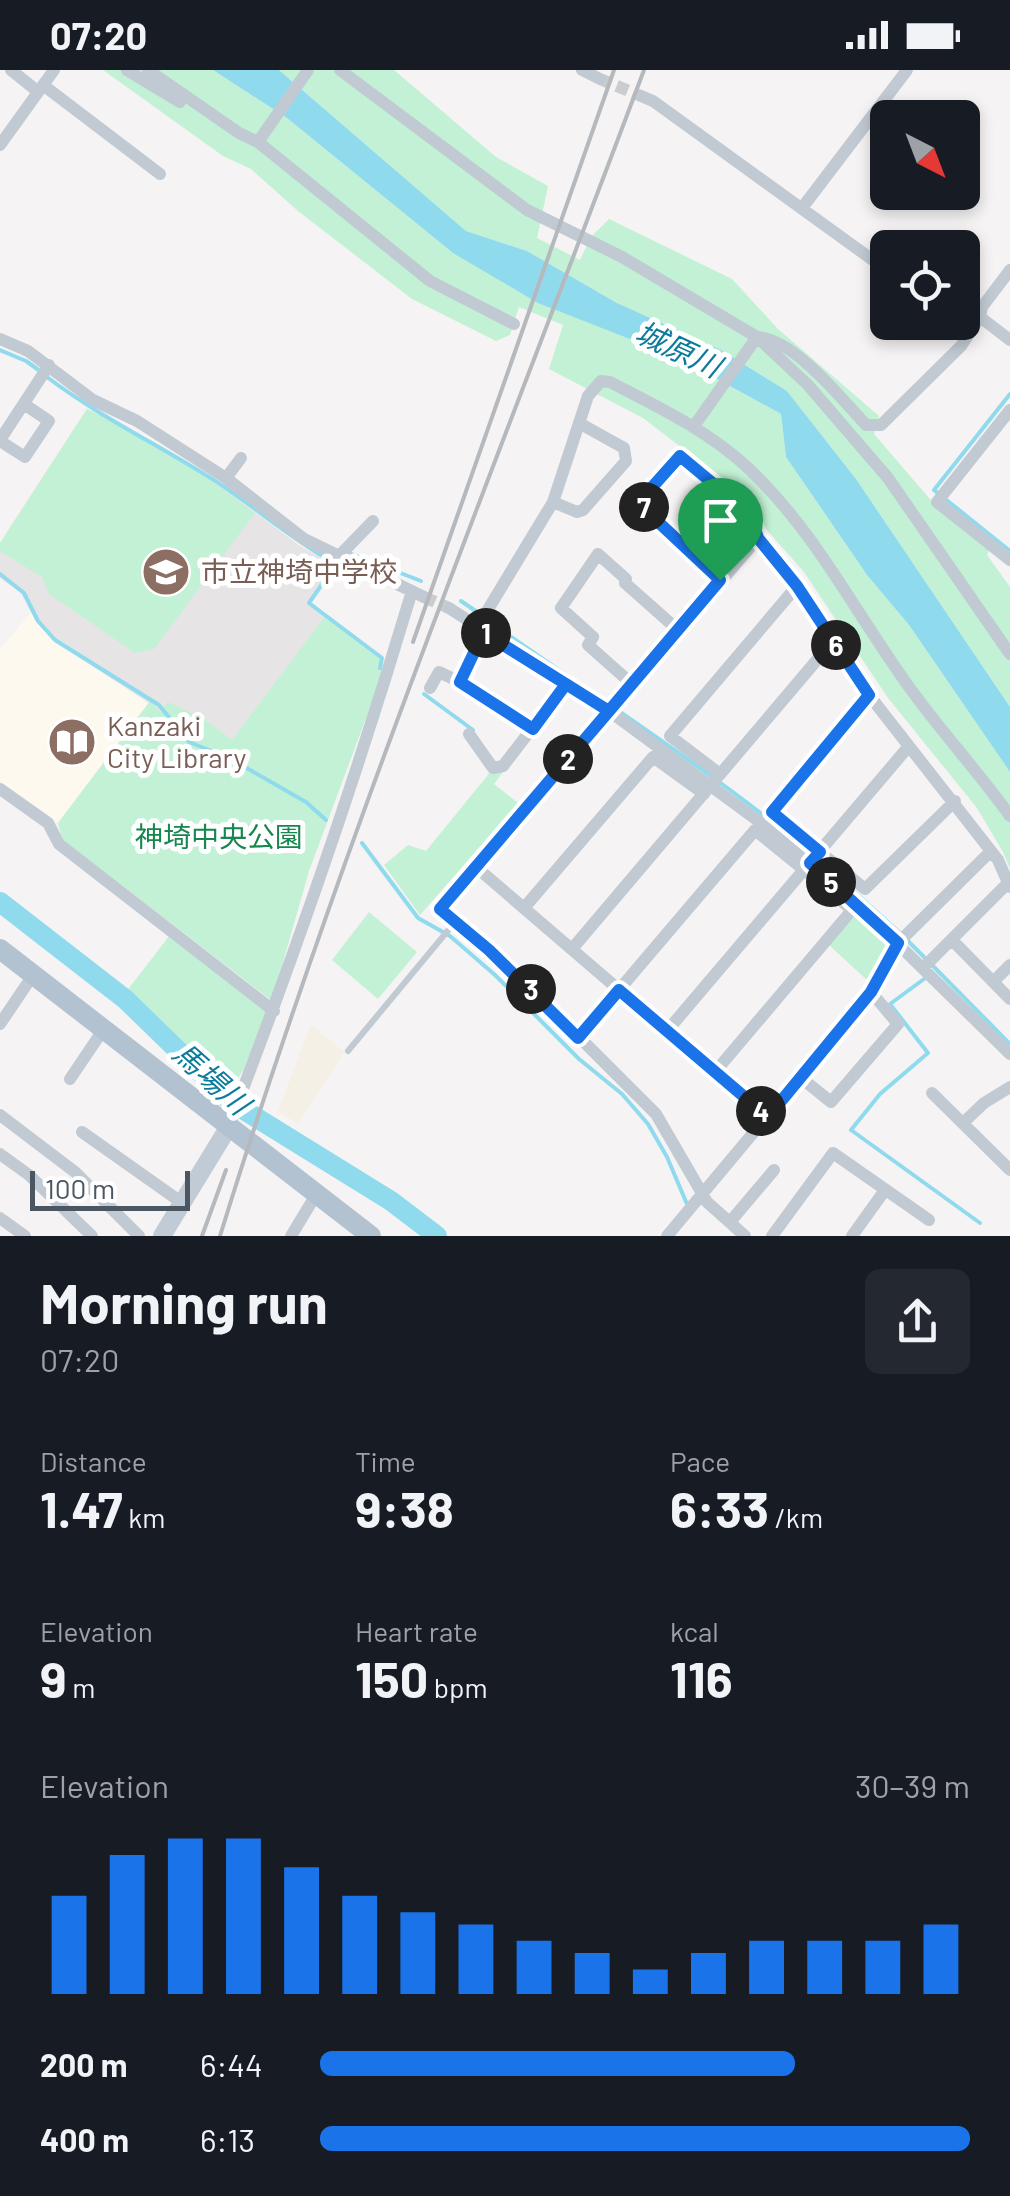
<!DOCTYPE html>
<html lang="en">
<head>
<meta charset="utf-8">
<style>
	:root { --surface:#171b24; --page:#242831; --text:#f1f3f6; --muted:#9ea1a6; --accent:#1a73e8 }
	body { margin:0; font-family:Barlow,"Noto Sans JP",sans-serif; background:var(--page); color:var(--text); height:100vh; display:flex; flex-direction:column; font-size:38px; white-space:nowrap }
	* { box-sizing:border-box; margin:0 }
	p { font-size:32px; color:var(--muted) }
	.icon { flex:none; width:55px; height:55px; fill:none; stroke:currentColor; stroke-width:2; stroke-linecap:round; stroke-linejoin:round }
	.map { position:relative; height:1166px; overflow:hidden }
	.sheet { display:flex; flex-direction:column; background:var(--surface); flex:1 }
	.sheet>* { flex:none }
	.needle { width:65px; rotate:138deg }
	.buttons { position:absolute; left:870px; top:30px; display:grid; gap:20px }
	.buttons a { display:grid; place-items:center; width:110px; height:110px; border-radius:15px; background:var(--surface); box-shadow:0 5px 15px #0003; font-size:50px }
	.scale { position:absolute; left:30px; bottom:25px; width:160px; box-sizing:border-box; padding-left:10px; border:5px solid #4a5661; border-top:0; font-size:28px; line-height:35px; white-space:nowrap; color:#4a5661; -webkit-text-stroke:8px #fff; paint-order:stroke }
	.pin { position:absolute; display:grid; place-items:center; width:85px; height:85px; color:#fff; margin:-102px -42px; border-radius:50% 50% 50% 0; rotate:-45deg; box-shadow:0 0 10px #0007 }
	.pin .icon { rotate:45deg }
	.km { position:absolute; width:50px; height:50px; margin:-25px; border-radius:50%; background:#222; color:#fff; font-size:28px; line-height:50px; text-align:center }
	.round { display:grid; place-items:center; flex:none; width:105px; height:105px; border-radius:15px; background:var(--page) }
	.summary { display:flex; align-items:center; justify-content:space-between; height:170px; padding:0 40px }
	h1 { font-size:55px; font-weight:700; line-height:75px }
	.metrics { display:grid; grid-template-columns:repeat(3,1fr); gap:15px; height:170px; padding:10px 40px }
	.metrics div { display:grid; align-content:center }
	.metrics b { font-size:50px; font-weight:700 }
	.metrics small { font-size:28px; font-weight:400 }
	.metrics p { font-size:28px }
	.chart { height:280px; padding:20px 40px }
	.chart p { display:flex; justify-content:space-between }
	.chart svg { width:100%; height:180px; margin-top:10px; stroke:var(--accent); stroke-width:6 }
	ul { padding:0 40px; list-style:none; font-size:32px }
	li { display:grid; grid-template-columns:160px 120px 1fr; align-items:center; height:75px }
	li i { height:25px; border-radius:12px; background:var(--accent) }
	.status { display:flex; justify-content:space-between; align-items:center; height:70px; padding:0 50px; background:var(--surface); direction:ltr }
	.status svg { height:28px; fill:currentColor }
	.map>svg:first-child { display:block }
</style>
</head>
<body>
<div class="status"><b>07:20</b><svg viewBox="0 0 49 12"><path d="M0 12V9h3v3zM5 12V6h3v6zM10 12V3h3v9zM15 12V0h3v12zM26 1h20v11H26zM47 4h2v5h-2z"/></svg></div>
<div class="map">
<svg width="1010" height="1166" viewBox="0 0 1010 1166">
	<rect width="100%" height="100%" fill="#f5f3f3"/>
	<path fill="#fdf9ef" d="M31 542 54 571 150 631 58 753 0 712V579Z"/>
	<path fill="#e6e4e5" d="M87 339 131 360 222 417 300 476 336 496 310 534 325 546 232 671 204 649 161 641 54 571 36 552 21 523 0 508V473Z"/>
	<path fill="#c3f1d5" d="M103 0H213L287 48 453 183 681 289 781 344 786 387 867 505 909 555 1010 702V799L1003 782 977 738 888 628 804 502 720 407 643 348 549 299 563 255 519 237 510 265 496 271 412 229 298 141 251 99 223 86Z
		M279 0H394L496 87 548 116 537 168 580 190 591 167 609 149 732 209 778 259 879 346 874 364 935 435 990 478 987 485 1010 517V637L856 409 787 321 719 279 617 233 527 181 466 161Z
		M87 339C147 367 203 403 255 443L154 579 135 583 49 524 42 507 0 481V473Z
		M325 546 383 591 381 608 309 801 272 931 62 769 58 753 150 631 161 641 168 632 204 649 232 670Z
		M492 700 503 702 494 714 518 733 420 845 384 795 408 775 426 781Z
		M859 840 890 873 868 911 829 875Z
		M369 842 417 882 378 929 332 890Z
		M170 865 268 941 243 1001 229 1020 126 922Z"/>
	<path fill="#f5f0e5" d="M311 955 344 982 298 1054 278 1041Z"/>
	<path fill="#90daee" d="M213 0H279L466 161 527 181 617 233 719 279 787 321 856 409 1010 637V702L909 555 867 505 786 387 781 344 681 289 538 233 453 183 287 48Z"/>
	<g fill="none" stroke-linecap="round" stroke-linejoin="round">
		<path stroke="#90daee" stroke-width="4" d="M0 280 26 291 40 301
			M47 307C101 348 163 377 220 414 259 440 294 471 336 494L309 533 382 588 380 598
			M1010 324 934 420 1010 481
			M349 483 421 511
			M0 504 24 523 38 551 55 570 159 635 189 672 231 689 306 732 326 750
			M461 531 480 544
			M487 550C596 627 709 699 812 784
			M424 624 473 660
			M362 773 418 848 450 866 495 905 579 989 622 1024 648 1054 667 1087 687 1134
			M819 790 901 864
			M908 871 926 889
			M932 895 1010 974
			M924 909 890 934 928 983 880 1024 851 1060 980 1153"/>
		<path stroke="#90daee" stroke-width="20" d="M0 832 125 929 231 1032 391 1131 437 1166"/>
		<path stroke="#caccce" stroke-width="12" stroke-dasharray="12 6" stroke-linecap="butt" d="M600 9 641 26
			M424 527 449 538"/>
		<path stroke="#c1cad2" stroke-width="6" d="M348 981 455 852"/>
		<path stroke="#c1cad2" stroke-width="12" d="M11 0 36 20
			M127 0 180 32
			M148 0 239 63 258 72 430 211 514 254
			M340 0 527 140 622 187 757 267 808 315 888 408 1010 584
			M582 0 600 9
			M43 15 160 104
			M641 26 653 31 888 201
			M258 72 308 0
			M0 75 54 0
			M802 138 907 0
			M980 247 1010 270
			M757 267C793 268 842 329 866 355H881L961 276 980 247 982 237 1010 200
			M0 269 28 281 93 330 137 351 226 408 304 469 424 527
			M1010 340 937 432 1010 490
			M694 356 757 267
			M0 370 49 295
			M0 371 25 387 49 351 24 334
			M226 408 241 388
			M553 432 577 442 583 440 626 391 624 378 579 353
			M339 486 373 451
			M720 510 638 433 680 386 716 416 754 456 758 468 797 516 869 625 998 790 1010 817
			M449 538 609 641 761 753 857 834 1010 984
			M460 612 533 659
			M632 614 588 575 593 567 561 538 598 484 626 509 625 513 678 560
			M430 618 439 602 460 612 480 570 481 551 553 432 588 326 601 311 610 312C658 337 707 360 747 397 817 462 859 550 915 625 946 667 980 704 1010 746
			M869 625 772 742 865 819 955 731
			M469 664 493 698 503 696 566 614
			M720 704 670 666 797 516
			M0 719 48 753 59 774 274 941
			M476 797 767 1047
			M524 838 653 687 704 724
			M952 870 1010 929
			M572 879 833 571
			M924 897 1008 813
			M993 912 1010 895
			M0 954 33 905
			M667 961 909 676
			M578 968 755 760 813 807
			M715 1002 852 840 840 830
			M800 1007 831 1032 898 954 871 922
			M70 1009 103 960
			M932 1023 1010 1100
			M0 1045 75 1102 139 1166
			M963 1053 984 1033 1010 1017
			M228 1058C296 882 358 702 412 521
			M82 1062 181 1132
			M0 1084 29 1105 92 1166
			M0 1148 25 1166
			M730 1152 774 1100
			M291 1166 317 1123
			M667 1166 871 922 898 873 990 782
			M745 1166 707 1132 656 1044 530 918 440 839 758 468
			M772 1166 833 1083 929 1150
			M852 1166 885 1120"/>
		<path stroke="#c1cbd6" stroke-width="18" d="M162 1166 228 1058"/>
		<path stroke="#b3c2d1" stroke-width="20" d="M0 879 371 1166"/>
		<path stroke="#b5b8bd" stroke-width="4" d="M413 572 614 0
			M202 1166 226 1100
			M220 1166C342 771 499 387 644 0"/>
	</g>
	<g fill="none" stroke-linecap="round" stroke-linejoin="round">
		<g stroke="#fff" stroke-width="20">
			<path id="route" d="M720 510 609 641 481 561 480 570 460 612 533 659 566 614 604 638 609 641 440 839 489 880 578 968 619 920 768 1047 871 922 898 873 810 793 820 782 772 742 869 625 797 516 758 468 754 456 716 416 680 386 638 433 720 510"/>
		</g>
		<use href="#route" stroke="#1a73e8" stroke-width="12"/>
	</g>
	<defs>
		<g id="school-disc" transform="scale(2.5)"><circle r="9.5" fill="#8d6e63" stroke="#fff"/><path d="M0-5L7-2L0 1L-7-2ZM-4 1L0 2.5L4 1V4Q0 6-4 4Z" fill="#fff"/></g>
		<g id="library-disc" transform="scale(2.5)"><circle r="9.5" fill="#8d6e63" stroke="#fff"/><path d="M-6-4Q-3-5.5-.7-3.5V5Q-3 3-6 4ZM6-4Q3-5.5 .7-3.5V5Q3 3 6 4Z" fill="#fff"/></g>
	</defs>
	<g fill-rule="evenodd">
		<use href="#school-disc" x="166" y="502"/>
		<use href="#library-disc" x="72" y="672"/>
	</g>
	<g text-anchor="middle" stroke-width="10" stroke-linejoin="round" paint-order="stroke">
		<g font-size="28" fill="#785e54" stroke="#fff" text-anchor="start">
			<text x="201" y="512">市立神埼中学校</text>
			<text x="107" y="666">Kanzaki<tspan x="107" dy="32">City Library</tspan></text>
		</g>
		<g font-size="28" fill="#17864f" stroke="#fff">
			<text x="219" y="777">神埼中央公園</text>
		</g>
		<g font-size="30" font-style="italic" fill="#0c7c9b" stroke="#fff">
			<text transform="translate(678 280) rotate(25)" y="10">城原川</text>
			<text transform="translate(211 1009) rotate(42)" y="10">馬場川</text>
		</g>
	</g>
</svg>
<div class="buttons">
<a><svg class="needle" viewBox="-14 -14 28 28"><path d="M0-13l5 13h-10z" fill="#e53935"/><path d="M0 13l5-13h-10z" fill="#9ea1a6"/></svg></a>
<a><svg class="icon" aria-label="locate" viewBox="0 0 24 24"><circle cx="12" cy="12" r="6"/><path d="M12 2v4M12 18v4M2 12h4M18 12h4"/></svg></a>
</div>
<div class="scale">100 m</div>
<div class="pin" style="left:720px;top:510px;background:#1e9e55"><svg class="icon" aria-label="arrive" viewBox="0 0 24 24"><path d="M6 21V4h12l-3 4 3 4H6"/></svg></div>
<b class="km" style="left:486px;top:563px">1</b>
<b class="km" style="left:568px;top:689px">2</b>
<b class="km" style="left:531px;top:919px">3</b>
<b class="km" style="left:761px;top:1041px">4</b>
<b class="km" style="left:831px;top:812px">5</b>
<b class="km" style="left:836px;top:575px">6</b>
<b class="km" style="left:644px;top:437px">7</b>
</div>
<section class="sheet">
<div class="summary"><div><h1>Morning run</h1><p>07:20</p></div><a class="round"><svg class="icon" aria-label="share" viewBox="0 0 24 24"><path d="M12 15V3M7 8l5-5 5 5M5 13v7h14v-7"/></svg></a></div>
<div class="metrics">
<div><p>Distance</p><b>1.47<small> km</small></b></div>
<div><p>Time</p><b>9:38</b></div>
<div><p>Pace</p><b>6:33<small> /km</small></b></div>
</div>
<div class="metrics">
<div><p>Elevation</p><b>9<small> m</small></b></div>
<div><p>Heart rate</p><b>150<small> bpm</small></b></div>
<div><p>kcal</p><b>116</b></div>
</div>
<div class="chart"><p><span>Elevation</span>30–39 m</p>
<svg viewBox="0 0 160 44" preserveAspectRatio="none"><path d="M5 44V20M15 44V10M25 44V6M35 44V6M45 44V13M55 44V20M65 44V24M75 44V27M85 44V31M95 44V34M105 44V38M115 44V34M125 44V31M135 44V31M145 44V31M155 44V27"/></svg>
</div>
<ul>
<li><b>200 m</b>6:44<i style="width:73%"></i></li>
<li><b>400 m</b>6:13<i style="width:100%"></i></li>
</ul>
</section>
</body>
</html>
